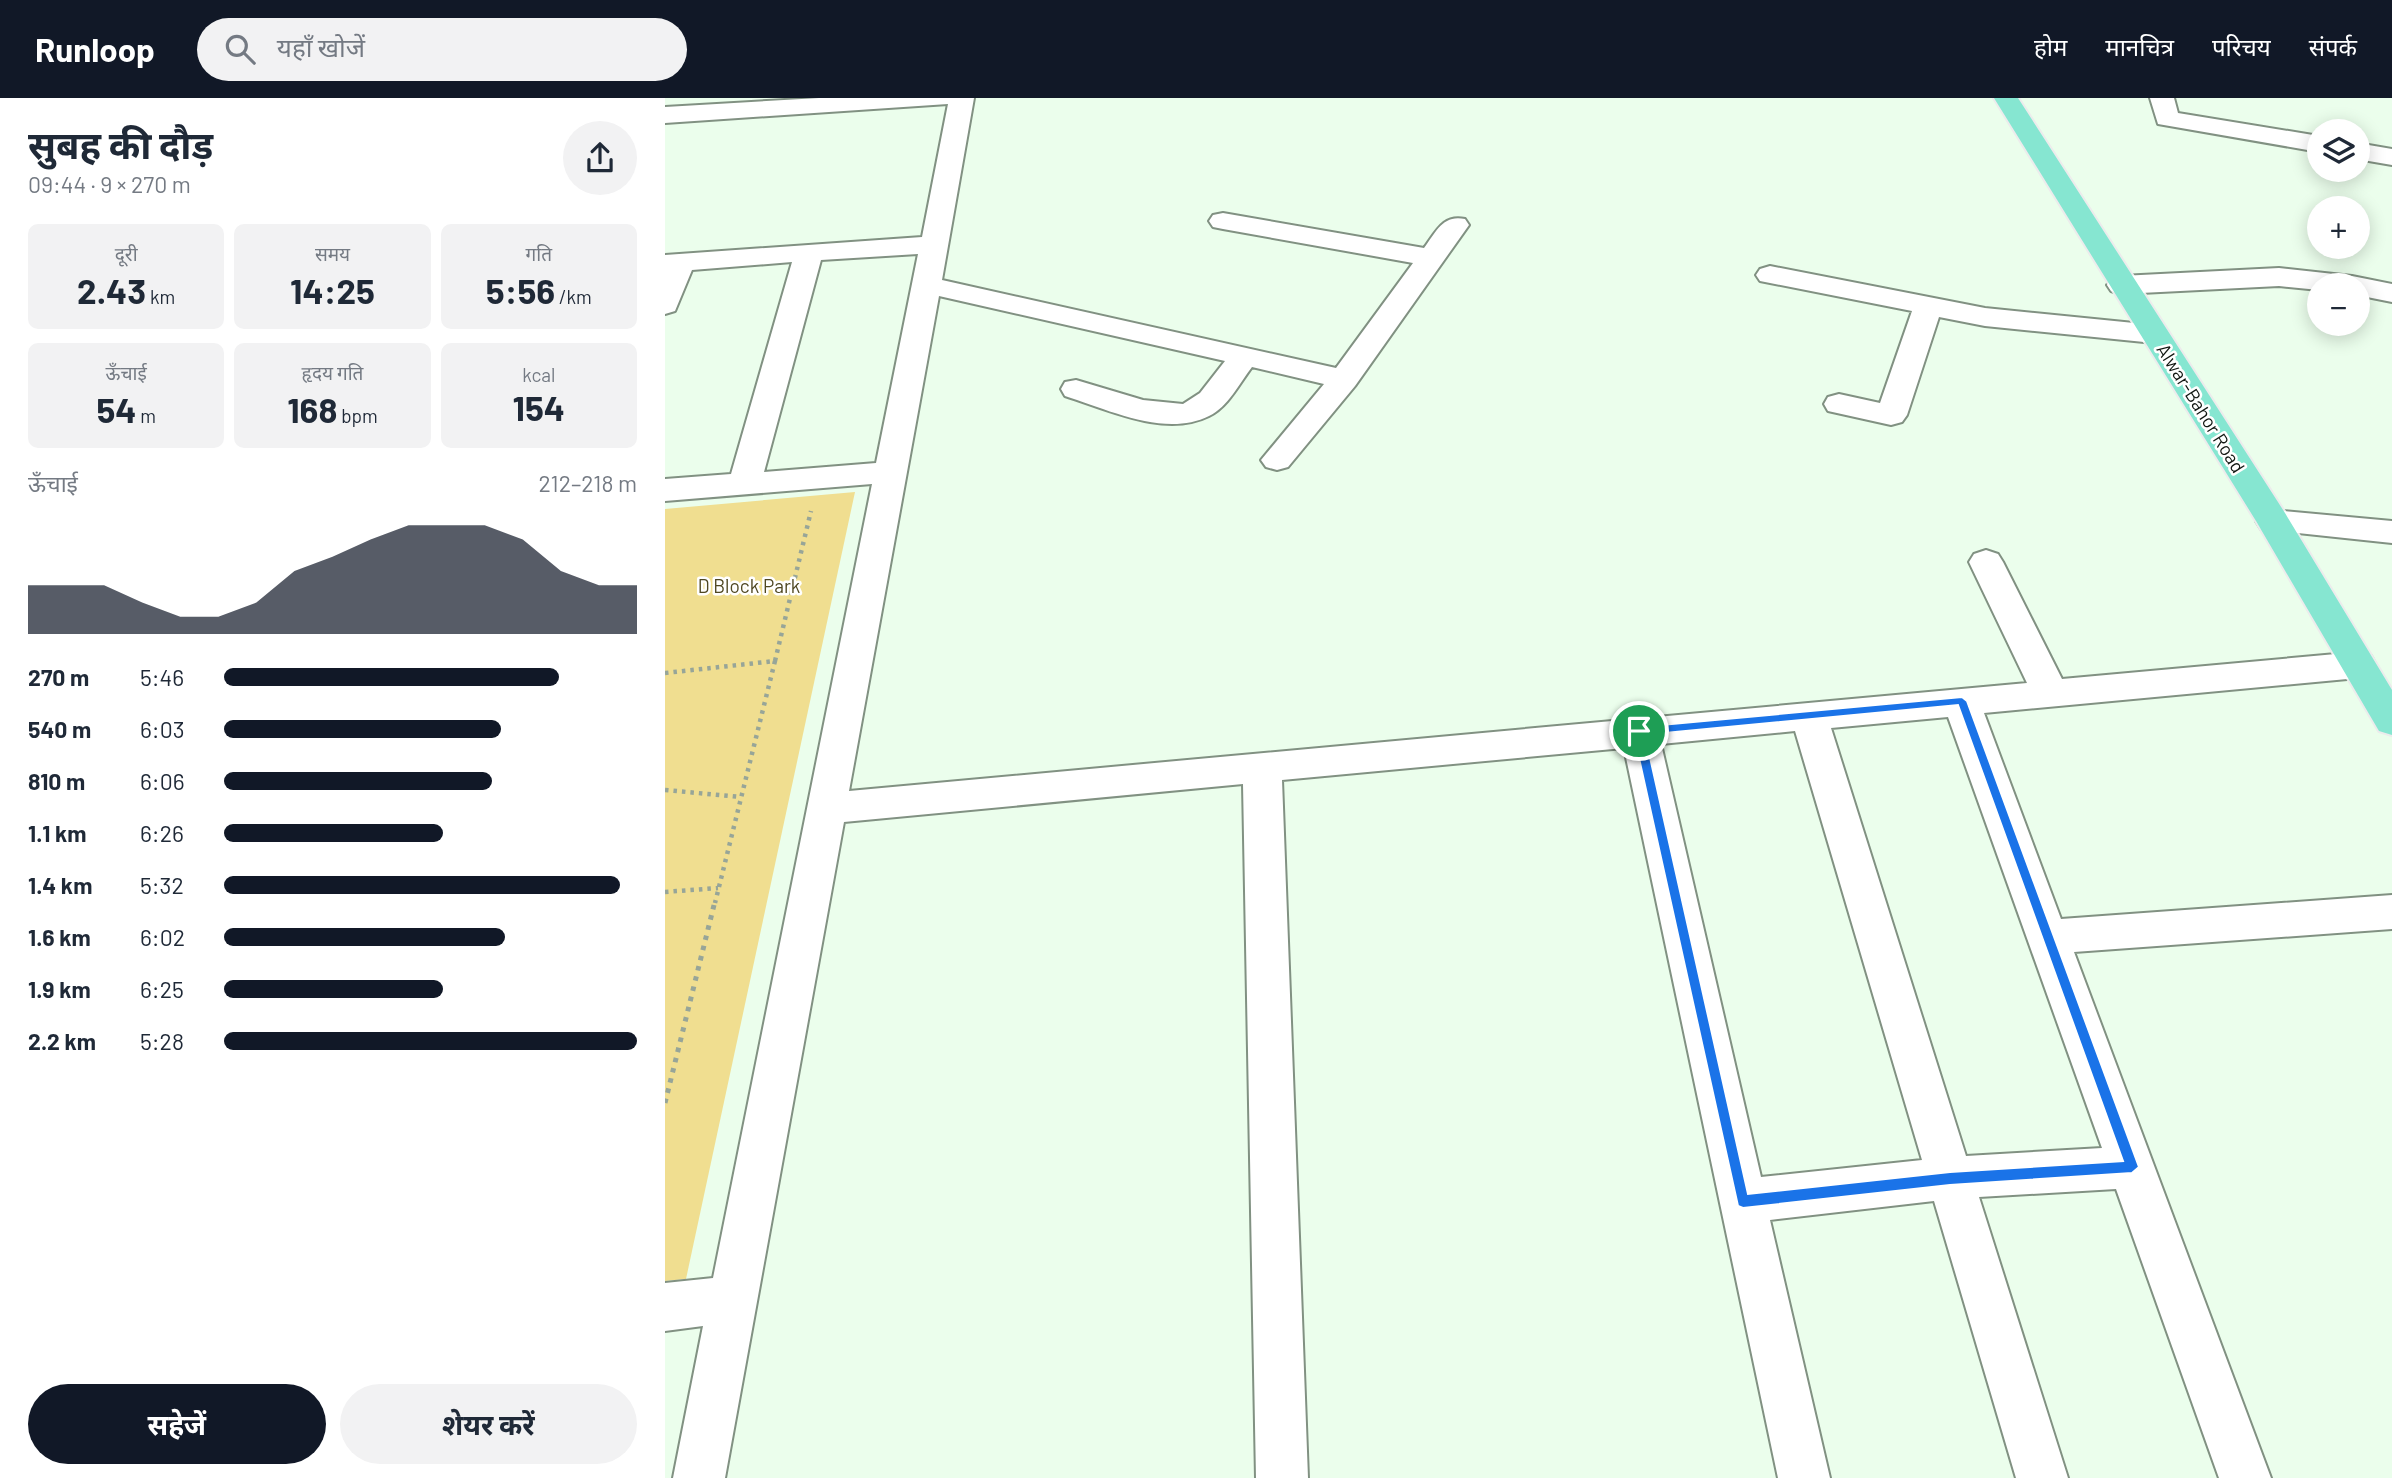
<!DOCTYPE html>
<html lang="hi">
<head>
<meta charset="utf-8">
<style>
	:root { --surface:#fff; --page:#f2f2f3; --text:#1f2937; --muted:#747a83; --accent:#111827 }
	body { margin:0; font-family:Barlow,"Noto Sans Devanagari",sans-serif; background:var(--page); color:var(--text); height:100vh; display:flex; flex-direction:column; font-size:26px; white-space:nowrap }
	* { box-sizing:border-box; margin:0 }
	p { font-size:23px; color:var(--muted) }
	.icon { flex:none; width:38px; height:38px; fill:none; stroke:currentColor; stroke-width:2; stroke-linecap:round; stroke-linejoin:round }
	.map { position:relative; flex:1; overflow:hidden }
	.panel { display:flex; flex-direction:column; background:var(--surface); width:665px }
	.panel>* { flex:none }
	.controls { position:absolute; left:1642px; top:21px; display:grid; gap:14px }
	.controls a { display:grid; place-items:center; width:63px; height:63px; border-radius:50%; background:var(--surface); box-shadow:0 4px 18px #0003; font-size:35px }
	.pin { position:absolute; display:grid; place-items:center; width:60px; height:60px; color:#fff; margin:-30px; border:4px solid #fff; border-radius:50%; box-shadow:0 2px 7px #0007 }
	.round { display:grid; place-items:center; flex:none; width:74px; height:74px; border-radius:37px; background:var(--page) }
	.summary { display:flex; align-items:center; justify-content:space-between; height:119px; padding:0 28px }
	h1 { font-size:38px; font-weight:700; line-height:52px }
	.metrics { display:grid; grid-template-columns:repeat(3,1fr); gap:10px; height:119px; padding:7px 28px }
	.metrics div { display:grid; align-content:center; border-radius:10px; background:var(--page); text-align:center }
	.metrics b { font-size:35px; font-weight:700 }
	.metrics small { font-size:19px; font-weight:400 }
	.metrics p { font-size:19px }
	.chart { height:196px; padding:14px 28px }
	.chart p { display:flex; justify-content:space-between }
	.chart svg { width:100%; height:126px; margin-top:7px; fill:var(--accent); opacity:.7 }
	.primary-button { display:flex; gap:14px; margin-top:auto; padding:14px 28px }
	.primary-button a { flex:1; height:80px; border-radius:42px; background:var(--accent); color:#fff; font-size:28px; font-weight:700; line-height:80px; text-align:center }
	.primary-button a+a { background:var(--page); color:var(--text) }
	ul { padding:0 28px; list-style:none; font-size:23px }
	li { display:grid; grid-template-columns:112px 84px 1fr; align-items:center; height:52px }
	li i { height:18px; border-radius:9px; background:var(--accent) }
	header { display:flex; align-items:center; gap:42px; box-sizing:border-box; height:98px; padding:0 35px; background:var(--accent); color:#fff }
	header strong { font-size:33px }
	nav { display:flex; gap:38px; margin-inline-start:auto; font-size:24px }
	.search { width:490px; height:63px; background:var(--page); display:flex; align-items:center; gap:18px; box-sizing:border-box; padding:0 24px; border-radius:38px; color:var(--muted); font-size:26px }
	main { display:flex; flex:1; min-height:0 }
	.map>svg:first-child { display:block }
</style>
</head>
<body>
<header>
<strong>Runloop</strong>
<div class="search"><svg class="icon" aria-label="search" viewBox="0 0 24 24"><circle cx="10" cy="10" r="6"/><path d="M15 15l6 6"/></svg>यहाँ खोजें</div>
<nav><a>होम</a><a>मानचित्र</a><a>परिचय</a><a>संपर्क</a></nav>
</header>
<main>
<section class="panel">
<div class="summary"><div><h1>सुबह की दौड़</h1><p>09:44 · 9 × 270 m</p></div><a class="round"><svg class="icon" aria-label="share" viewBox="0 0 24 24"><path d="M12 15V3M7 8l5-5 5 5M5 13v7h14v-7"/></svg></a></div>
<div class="metrics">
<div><p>दूरी</p><b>2.43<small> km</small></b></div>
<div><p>समय</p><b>14:25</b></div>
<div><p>गति</p><b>5:56<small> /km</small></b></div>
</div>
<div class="metrics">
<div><p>ऊँचाई</p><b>54<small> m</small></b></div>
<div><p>हृदय गति</p><b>168<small> bpm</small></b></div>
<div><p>kcal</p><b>154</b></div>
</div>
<div class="chart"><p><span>ऊँचाई</span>212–218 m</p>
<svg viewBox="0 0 160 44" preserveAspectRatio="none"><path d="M0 44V27L10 27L20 27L30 33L40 38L50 38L60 33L70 22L80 17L90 11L100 6L110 6L120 6L130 11L140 22L150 27L160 27V44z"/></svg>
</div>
<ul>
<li><b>270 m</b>5:46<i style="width:81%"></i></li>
<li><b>540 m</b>6:03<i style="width:67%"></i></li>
<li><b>810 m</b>6:06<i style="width:65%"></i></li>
<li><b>1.1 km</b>6:26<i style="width:53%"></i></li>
<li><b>1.4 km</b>5:32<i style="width:96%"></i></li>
<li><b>1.6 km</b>6:02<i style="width:68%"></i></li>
<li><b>1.9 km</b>6:25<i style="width:53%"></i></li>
<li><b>2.2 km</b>5:28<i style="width:100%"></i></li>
</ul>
<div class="primary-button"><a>सहेजें</a><a>शेयर करें</a></div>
</section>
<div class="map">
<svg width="1727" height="1380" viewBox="0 0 1727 1380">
	<rect width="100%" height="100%" fill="#ebfeec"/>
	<path fill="#f0de90" d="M190 394 21 1181 0 1183V411Z"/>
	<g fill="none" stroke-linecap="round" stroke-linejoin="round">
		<g stroke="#819182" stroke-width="4">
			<path id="minor" d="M154 0H309L277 182 671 270 748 165 558 131 548 129 544 123 548 117 558 115 759 150C771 134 778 116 800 121L804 127 690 288 623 369 612 372 601 369 596 362 659 286 587 269C574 286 563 309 544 318 500 340 442 311 400 298L396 291 400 284 411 282 478 302 518 306 535 295 560 263 274 198 184 693 1362 585 1304 464 1309 456 1321 452 1333 456 1338 464 1397 581 1693 554 1706 558 1711 567 1706 576 1693 580 1319 615 1396 821 1727 797V831L1409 854 1606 1380H1554L1451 1091 1314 1099 1403 1380H1351L1269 1103 1105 1122 1165 1380H1113L959 650 617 682 643 1380H591L578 686 179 724 60 1380H8L38 1228 0 1233V1185L48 1180 207 386 0 403V381L66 376 127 164 27 172 10 213 0 216V157L257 139 283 6 0 25V9ZM253 156 211 365 99 374 156 162ZM1283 619 1437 1050 1301 1058 1166 630ZM1130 633 1257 1062 1096 1079 996 646Z
				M1485 0H1509L1513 15 1654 38V54L1493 26Z
				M1692 45 1727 51V67L1692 61Z
				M1105 168 1320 210 1489 227 1499 230 1504 236 1499 242 1489 245 1320 228 1274 219 1242 317 1237 324 1226 327 1163 313 1159 306 1163 299 1174 296 1215 305 1247 213 1095 183 1091 177 1095 171Z
				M1614 170 1687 178 1727 186V204L1692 197V187H1654V192L1614 188 1456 196 1446 193 1442 187 1446 181 1456 178Z
				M1608 412 1727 423V445L1596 431 1591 423 1596 415Z"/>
		</g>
		<g stroke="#ececec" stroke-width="4">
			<path id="major" d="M1329 0H1353L1620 415 1727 592V637L1714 633 1591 423Z"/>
		</g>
		<path stroke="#97a598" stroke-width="4.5" stroke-dasharray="3.5 5" stroke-linecap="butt" d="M110 563 146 413
			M0 575 110 563 50 805
			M0 692 76 699
			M0 794 53 790"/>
		<path stroke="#97a598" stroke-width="5" stroke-dasharray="4.5 6" stroke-linecap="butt" d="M0 1005 50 803"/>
		<use href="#minor" fill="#fff" fill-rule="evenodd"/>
		<use href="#major" fill="#86e6d1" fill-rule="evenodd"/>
	</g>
	<path fill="#1a73e8" stroke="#fff" stroke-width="2" fill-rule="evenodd" d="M1297 599 1302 603 1474 1069 1467 1075 1285 1087 1078 1110 1073 1108 968 633 974 629ZM1293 607 1458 1063 1285 1074 1083 1096 980 637Z"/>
	<g text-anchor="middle" stroke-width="5" stroke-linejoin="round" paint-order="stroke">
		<g font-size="19" fill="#101611" stroke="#fff">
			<text transform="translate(1536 310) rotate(58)" y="7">Alwar-Bahor Road</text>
		</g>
		<g font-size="19" fill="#4f4721" stroke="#fff">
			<text x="84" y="495">D Block Park</text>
		</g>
	</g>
</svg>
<div class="controls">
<a><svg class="icon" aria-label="layers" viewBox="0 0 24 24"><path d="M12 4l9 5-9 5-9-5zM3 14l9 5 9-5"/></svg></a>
<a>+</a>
<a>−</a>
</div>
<div class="pin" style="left:974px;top:633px;background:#1e9e55"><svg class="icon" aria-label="arrive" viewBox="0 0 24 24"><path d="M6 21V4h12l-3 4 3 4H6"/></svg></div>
</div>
</main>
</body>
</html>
